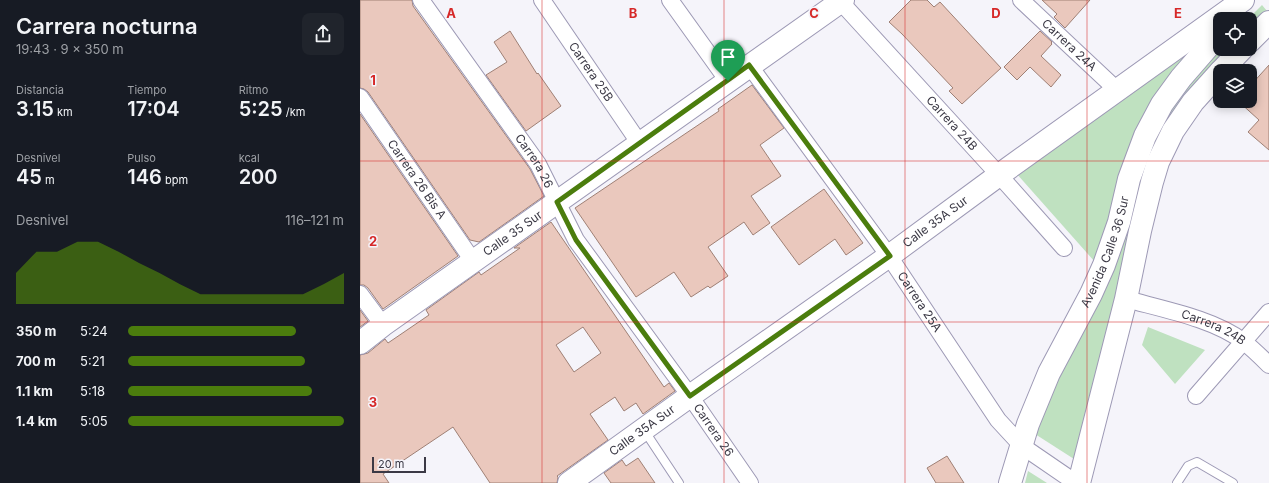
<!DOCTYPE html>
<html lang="es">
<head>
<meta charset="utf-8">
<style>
	:root { --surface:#171b24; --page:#20242c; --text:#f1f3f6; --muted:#9ea1a6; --accent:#4b7d0d }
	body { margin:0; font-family:Inter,sans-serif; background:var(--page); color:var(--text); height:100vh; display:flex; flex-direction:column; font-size:15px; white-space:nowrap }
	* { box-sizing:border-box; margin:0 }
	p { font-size:13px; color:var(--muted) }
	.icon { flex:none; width:22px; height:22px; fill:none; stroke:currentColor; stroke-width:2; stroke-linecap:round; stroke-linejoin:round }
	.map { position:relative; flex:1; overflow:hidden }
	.side { display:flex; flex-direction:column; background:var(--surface); width:360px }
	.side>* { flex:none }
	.buttons { position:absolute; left:853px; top:12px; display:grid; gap:8px }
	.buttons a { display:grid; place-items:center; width:44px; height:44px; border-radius:8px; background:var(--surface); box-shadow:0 2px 10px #0003; font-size:20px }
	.scale { position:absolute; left:12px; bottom:10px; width:54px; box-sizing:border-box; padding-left:4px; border:2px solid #3b3945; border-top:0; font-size:11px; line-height:14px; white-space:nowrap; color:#3b3945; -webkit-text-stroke:3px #f5f4fa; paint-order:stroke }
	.pin { position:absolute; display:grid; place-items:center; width:34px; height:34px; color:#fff; margin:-41px -17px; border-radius:50% 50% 50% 0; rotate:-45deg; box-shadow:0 0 4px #0007 }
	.pin .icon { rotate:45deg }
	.round { display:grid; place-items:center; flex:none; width:42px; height:42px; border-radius:8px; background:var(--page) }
	.summary { display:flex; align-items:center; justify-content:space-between; height:68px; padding:0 16px }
	h1 { font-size:22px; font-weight:600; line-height:30px }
	.metrics { display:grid; grid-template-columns:repeat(3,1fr); gap:6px; height:68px; padding:4px 16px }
	.metrics div { display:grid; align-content:center }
	.metrics b { font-size:20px; font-weight:600 }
	.metrics small { font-size:11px; font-weight:400 }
	.metrics p { font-size:11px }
	.chart { height:112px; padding:8px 16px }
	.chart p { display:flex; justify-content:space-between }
	.chart svg { width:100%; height:72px; margin-top:4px; fill:var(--accent); opacity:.7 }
	ul { padding:0 16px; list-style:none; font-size:13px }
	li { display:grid; grid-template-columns:64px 48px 1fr; align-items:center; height:30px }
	li i { height:10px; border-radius:5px; background:var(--accent) }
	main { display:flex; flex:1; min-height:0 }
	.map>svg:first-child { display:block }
</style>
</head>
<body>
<main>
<section class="side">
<div class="summary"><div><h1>Carrera nocturna</h1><p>19:43 · 9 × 350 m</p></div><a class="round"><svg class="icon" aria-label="share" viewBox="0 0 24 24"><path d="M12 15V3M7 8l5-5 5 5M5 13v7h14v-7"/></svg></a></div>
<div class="metrics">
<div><p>Distancia</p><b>3.15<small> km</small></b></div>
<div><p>Tiempo</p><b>17:04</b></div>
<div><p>Ritmo</p><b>5:25<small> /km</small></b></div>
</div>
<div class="metrics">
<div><p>Desnivel</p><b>45<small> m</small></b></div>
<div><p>Pulso</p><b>146<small> bpm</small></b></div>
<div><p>kcal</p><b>200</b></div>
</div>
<div class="chart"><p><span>Desnivel</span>116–121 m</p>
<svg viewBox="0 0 160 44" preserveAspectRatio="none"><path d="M0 44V25L10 12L20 12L30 6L40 6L50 12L60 19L70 25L80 32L90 38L100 38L110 38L120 38L130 38L140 38L150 32L160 25V44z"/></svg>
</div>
<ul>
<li><b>350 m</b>5:24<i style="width:78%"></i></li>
<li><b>700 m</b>5:21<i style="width:82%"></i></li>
<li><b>1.1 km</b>5:18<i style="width:85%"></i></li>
<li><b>1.4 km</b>5:05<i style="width:100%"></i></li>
</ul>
</section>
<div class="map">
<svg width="909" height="483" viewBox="0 0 909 483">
	<rect width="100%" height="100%" fill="#f5f4fa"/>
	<path fill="#bfe1c0" d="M902 5 907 11 890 29V19H888Z
		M860 49H871L829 97 714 459 675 434 782 165 821 92Z
		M822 53 826 58 735 262 656 173Z
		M788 327 845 350 815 384 782 345Z
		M668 471 687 483H665Z"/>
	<path fill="#eac8bd" stroke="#9f8075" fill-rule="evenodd" d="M0 0H52L53 6 170 169 184 196 119 242 110 240 8 92 4 89 0 88Z
		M551 0H567L574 7 580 2 641 68 602 104 589 91 593 88 542 34 529 22Z
		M682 0H730L705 28 694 17 697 14Z
		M150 31 177 74 178 73 201 106 166 131 126 75 147 62 134 42Z
		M680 31 692 42 691 43 692 44 681 56 701 75 691 87 670 67 657 80 644 67Z
		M909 65V150L888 132 899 120 878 101H890V86Z
		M392 85 424 128 400 145 421 176 391 196 410 223 393 235 384 222 348 247 368 276 350 288 348 286 331 297 314 272 276 297 215 208 359 111 358 109Z
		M0 114 98 256 23 309 8 288 4 285H0Z
		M464 189 503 243 486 255 475 239 439 265 411 227Z
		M191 222 304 387 309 383 315 391 283 414 276 403 264 411 255 397 230 414 248 440 197 476 198 477 197 483H130L93 427 23 474 29 483H0V355L8 353 25 339 28 343 69 315 66 310 119 272 121 275 160 248H154ZM223 327 241 353 214 372 196 345Z
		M0 310 8 321 0 327Z
		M587 456 604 483H576L567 468Z
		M278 458 295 483H251L244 473 262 460 266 466Z"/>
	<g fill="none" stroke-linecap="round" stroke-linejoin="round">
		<g stroke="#9d99b5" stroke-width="10">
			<path id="lane" d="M284 430 319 483
				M817 483 828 466 837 462 873 483"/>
		</g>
		<g stroke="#9d99b5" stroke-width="18">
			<g id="street">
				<path id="s1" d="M61 0 178 164 216 240 330 396 390 483"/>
				<path id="s2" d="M182 0 280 144"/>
				<path d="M310 0 368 81"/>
				<path id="s3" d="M479 0 639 175 704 248"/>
				<path id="s4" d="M661 0 757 90"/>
				<path id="s5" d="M389 65 529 256 638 420 662 446 716 483"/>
				<path id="s6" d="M0 97 113 261"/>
				<path d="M0 294 23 325"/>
				<path id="s7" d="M766 299C802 309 855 319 884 342 893 349 901 357 909 365"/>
				<path d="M836 396 909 312"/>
			</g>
		</g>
		<g stroke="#9d99b5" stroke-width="24">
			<g id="secondary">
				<path d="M890 41 909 22"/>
				<path d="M861 71 882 49"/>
				<path id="s8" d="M0 343 23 325 483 0"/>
				<path id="s9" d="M209 483 330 396 529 256 639 175 883 0"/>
				<path id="s10" d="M650 483 668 424 689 373 731 294 744 265 759 222 769 179 785 136 802 104 821 78 860 33"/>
				<path d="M719 483 766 299 780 231 792 182 798 162 813 131 833 102 860 72"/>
			</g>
		</g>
		<use href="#lane" stroke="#fff" stroke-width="8"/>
		<use href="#street" stroke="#fff" stroke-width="16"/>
		<use href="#secondary" stroke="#fff" stroke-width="22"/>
	</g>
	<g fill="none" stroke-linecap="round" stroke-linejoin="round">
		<g stroke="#fff" stroke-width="8">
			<path id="route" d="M389 65 530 256 330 396 216 240 197 202Z"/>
		</g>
		<use href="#route" stroke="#4b7d0d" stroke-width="5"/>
	</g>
	<path fill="none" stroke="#d62828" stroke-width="1" stroke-opacity="0.55" d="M182 0V483M364 0V483M545 0V483M727 0V483M0 161H909M0 322H909"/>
	<g text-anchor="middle" stroke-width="3" stroke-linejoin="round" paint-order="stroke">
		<g font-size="12" fill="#3b3945" stroke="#f5f4fa">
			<text dy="4" stroke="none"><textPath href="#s4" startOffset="66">Carrera 24A</textPath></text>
			<text dy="4" stroke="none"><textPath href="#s2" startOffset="87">Carrera 25B</textPath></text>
			<text dy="4" stroke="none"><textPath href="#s3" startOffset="167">Carrera 24B</textPath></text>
			<text dy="4" stroke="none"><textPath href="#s1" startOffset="197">Carrera 26</textPath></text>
			<text dy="4" stroke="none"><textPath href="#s6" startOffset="100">Carrera 26 Bis A</textPath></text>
			<text dy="4" stroke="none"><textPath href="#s9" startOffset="450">Calle 35A Sur</textPath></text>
			<text dy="4" stroke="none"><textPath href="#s8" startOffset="188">Calle 35 Sur</textPath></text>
			<text dy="4" stroke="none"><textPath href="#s10" startOffset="251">Avenida Calle 36 Sur</textPath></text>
			<text dy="4" stroke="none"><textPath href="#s5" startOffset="292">Carrera 25A</textPath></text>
			<text dy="4" stroke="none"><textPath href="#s7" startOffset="92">Carrera 24B</textPath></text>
			<text dy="4" stroke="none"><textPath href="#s9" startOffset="90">Calle 35A Sur</textPath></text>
			<text dy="4" stroke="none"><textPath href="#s1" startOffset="521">Carrera 26</textPath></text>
		</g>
	</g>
	<g font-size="13" text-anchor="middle" font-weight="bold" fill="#d62828" stroke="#f5f4fa" stroke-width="3" stroke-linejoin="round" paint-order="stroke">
		<text x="91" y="18">A</text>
		<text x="273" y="18">B</text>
		<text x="454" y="18">C</text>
		<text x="636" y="18">D</text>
		<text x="818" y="18">E</text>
		<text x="13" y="85">1</text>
		<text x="13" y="246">2</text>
		<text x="13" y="407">3</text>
	</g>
</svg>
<div class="buttons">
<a><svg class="icon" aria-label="locate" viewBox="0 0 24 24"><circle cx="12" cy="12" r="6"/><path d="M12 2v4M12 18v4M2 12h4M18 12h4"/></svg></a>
<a><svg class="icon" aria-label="layers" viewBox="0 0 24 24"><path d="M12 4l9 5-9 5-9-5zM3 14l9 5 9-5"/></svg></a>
</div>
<div class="scale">20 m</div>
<div class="pin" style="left:368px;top:81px;background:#1e9e55"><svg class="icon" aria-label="arrive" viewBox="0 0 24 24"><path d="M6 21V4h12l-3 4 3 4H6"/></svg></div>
</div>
</main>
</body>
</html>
